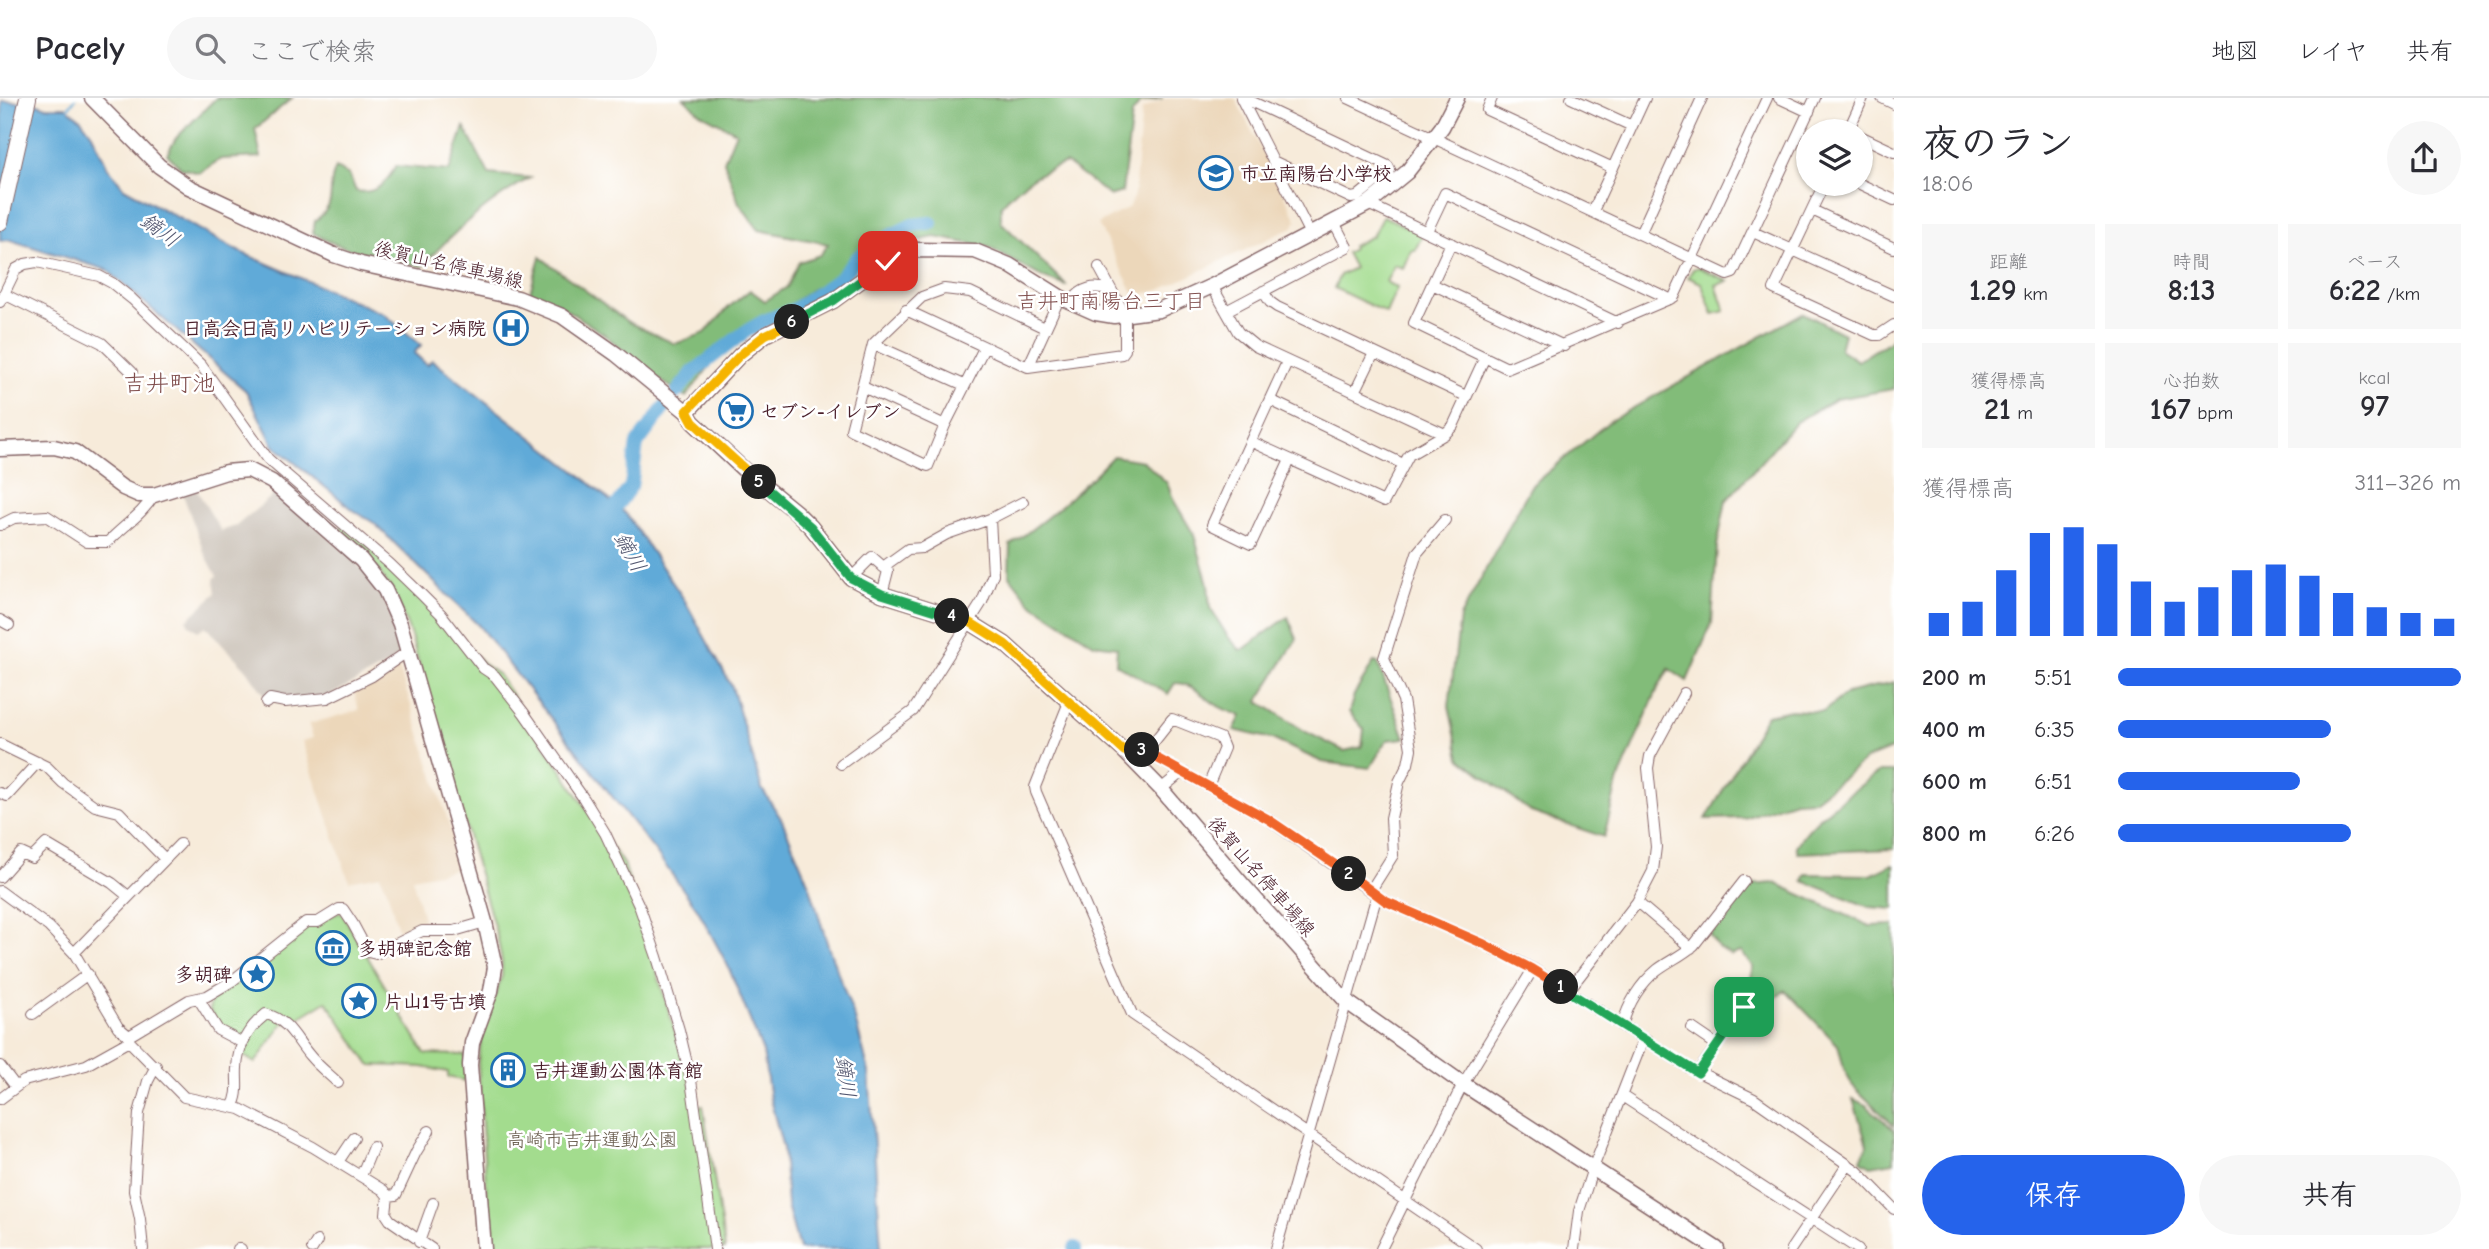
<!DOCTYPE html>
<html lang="ja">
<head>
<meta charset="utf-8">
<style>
	:root { --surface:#fff; --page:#f7f7f7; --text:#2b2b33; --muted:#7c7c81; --line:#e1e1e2; --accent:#2563eb }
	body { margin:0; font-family:"Comic Neue","Klee One",sans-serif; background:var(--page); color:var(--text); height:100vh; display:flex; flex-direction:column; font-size:26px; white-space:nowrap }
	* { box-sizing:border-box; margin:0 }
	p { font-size:23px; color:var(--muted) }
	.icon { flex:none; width:38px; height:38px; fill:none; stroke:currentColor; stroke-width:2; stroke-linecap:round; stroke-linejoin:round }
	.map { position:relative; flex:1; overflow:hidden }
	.sheet { display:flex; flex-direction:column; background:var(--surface); width:595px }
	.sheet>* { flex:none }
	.fabs { position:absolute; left:1796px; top:21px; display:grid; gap:14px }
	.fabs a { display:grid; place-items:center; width:77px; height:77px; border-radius:50%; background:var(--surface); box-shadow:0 2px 5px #0004; font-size:35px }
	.pin { position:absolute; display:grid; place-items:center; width:60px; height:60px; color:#fff; margin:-30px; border-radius:14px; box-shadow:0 4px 10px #0006 }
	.km { position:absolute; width:35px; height:35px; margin:-18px; border-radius:50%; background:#222; color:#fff; font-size:19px; line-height:35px; text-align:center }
	.round { display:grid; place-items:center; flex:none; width:74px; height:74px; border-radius:37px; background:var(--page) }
	.summary { display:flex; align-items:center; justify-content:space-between; height:119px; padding:0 28px }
	h1 { font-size:38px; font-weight:700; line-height:52px }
	.stats { display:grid; grid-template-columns:repeat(3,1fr); gap:10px; height:119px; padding:7px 28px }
	.stats div { display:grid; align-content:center; border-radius:0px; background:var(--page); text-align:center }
	.stats b { font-size:30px; font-weight:700 }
	.stats small { font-size:19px; font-weight:400 }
	.stats p { font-size:19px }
	.chart { height:196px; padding:14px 28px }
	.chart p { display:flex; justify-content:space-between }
	.chart svg { width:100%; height:126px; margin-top:7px; stroke:var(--accent); stroke-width:6 }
	.primary-button { display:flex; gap:14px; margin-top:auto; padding:14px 28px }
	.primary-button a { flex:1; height:80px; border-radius:42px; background:var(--accent); color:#fff; font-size:28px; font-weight:700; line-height:80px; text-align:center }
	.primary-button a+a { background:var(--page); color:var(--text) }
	ul { padding:0 28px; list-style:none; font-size:23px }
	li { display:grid; grid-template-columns:112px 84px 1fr; align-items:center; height:52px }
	li i { height:18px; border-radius:9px; background:var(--accent) }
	header { display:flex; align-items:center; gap:42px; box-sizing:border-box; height:98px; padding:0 35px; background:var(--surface); border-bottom:2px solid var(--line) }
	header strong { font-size:33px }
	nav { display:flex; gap:38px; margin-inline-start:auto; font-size:24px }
	.search { width:490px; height:63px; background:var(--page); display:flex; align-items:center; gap:18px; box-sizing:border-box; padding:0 24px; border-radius:38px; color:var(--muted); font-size:26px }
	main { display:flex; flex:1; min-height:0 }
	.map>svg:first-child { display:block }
</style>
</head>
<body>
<header>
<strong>Pacely</strong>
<div class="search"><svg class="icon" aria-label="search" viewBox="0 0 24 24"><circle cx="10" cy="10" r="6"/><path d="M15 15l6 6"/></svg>ここで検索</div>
<nav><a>地図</a><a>レイヤ</a><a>共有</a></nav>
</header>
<main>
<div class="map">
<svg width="1894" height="1151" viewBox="0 0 1894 1151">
	<rect width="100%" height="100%" fill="#fff"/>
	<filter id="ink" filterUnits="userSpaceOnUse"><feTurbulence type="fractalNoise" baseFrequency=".0143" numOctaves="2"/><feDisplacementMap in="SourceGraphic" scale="14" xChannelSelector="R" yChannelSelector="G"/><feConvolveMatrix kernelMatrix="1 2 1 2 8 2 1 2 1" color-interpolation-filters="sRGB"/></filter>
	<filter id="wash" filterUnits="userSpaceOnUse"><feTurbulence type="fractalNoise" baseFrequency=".00686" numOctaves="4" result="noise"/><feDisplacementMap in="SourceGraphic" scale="28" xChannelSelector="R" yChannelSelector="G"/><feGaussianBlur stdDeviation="1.57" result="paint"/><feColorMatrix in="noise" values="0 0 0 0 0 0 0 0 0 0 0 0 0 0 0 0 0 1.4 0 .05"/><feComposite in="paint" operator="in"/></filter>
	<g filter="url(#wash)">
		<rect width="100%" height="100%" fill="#f7ebda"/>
		<path fill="#ecd7ba" d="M1166 0H1235L1297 122 1293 129 1160 192 1135 198 1098 126 1129 109 1134 97 1142 12Z
			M397 564 463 770 412 780 425 828 400 839 387 791 380 777 349 783 302 643 313 640 309 626 359 612 353 590Z"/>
		<path fill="#cbc2b8" d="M195 389 221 433 236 428 277 394 353 461 382 495 403 554 392 564 327 599 286 603 266 599 246 571 205 528 198 533 188 526 187 522 216 495 214 481 217 478 204 454 182 394Z"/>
		<path fill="#a3dc8e" stroke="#767e5c" stroke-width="2" d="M1383 118 1423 136 1415 152H1411L1403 170 1394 167 1386 184 1397 190 1386 215 1334 190 1340 177 1354 170 1346 155 1353 151 1352 148 1372 138Z
			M1698 169 1728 183 1716 187 1725 213 1713 216 1701 185 1688 179 1693 171Z
			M346 425 485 567 498 576 625 769 698 1009 703 1008 725 1151H490L478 964 482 936 502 878V864L498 842 411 538C392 484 380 470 338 432Z
			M341 814 425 956 465 957V983L448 979V974L422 969 370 967 326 903 289 926 284 924 255 965 241 956 243 944 221 932 209 911 214 897 307 827Z"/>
		<path fill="#82bc79" stroke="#666e52" stroke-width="2" d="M216 0H292L255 31 261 59 221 61 199 75 181 70 167 56 176 40Z
			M684 0H1163L1140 5 1132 16 1122 94 1110 98 1066 65C1037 75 1021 85 1001 108V124L1067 188 1044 180 988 149 935 139 882 150 850 174 811 192 713 264 686 299 649 275 604 236 556 205 530 194 540 159 628 224 675 246 705 235 729 209 750 192 765 203 787 189 799 164 820 157 828 146 759 132 739 105 724 63 736 34 700 15Z
			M464 29 489 76 530 80C493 100 450 136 423 168 386 161 345 154 313 135L315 123C341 103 324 93 336 70L349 77 356 93C376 97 387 84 396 68L449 73Z
			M1803 215 1844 236 1840 251 1858 263 1894 240V291L1836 301 1796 324 1726 403 1717 448 1712 525 1687 583 1669 571 1658 590 1617 685 1604 739 1531 714 1460 660 1449 608 1460 519 1531 388 1610 323Z
			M1113 358 1143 363 1167 385 1174 403 1194 437 1208 486 1210 510 1228 539 1241 553 1288 519 1297 541 1258 603 1306 634 1344 653 1362 649 1364 631 1349 614 1354 597 1374 564 1378 565 1405 640 1387 642 1370 670 1322 664 1272 641 1234 632 1241 618C1234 615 1227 613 1220 609 1205 601 1194 585 1175 585L1168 596 1116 566 1117 549 1094 546 1031 505 1009 477 1010 447C1048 421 1081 392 1113 358Z
			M1894 584V650L1867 661 1814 702 1795 703 1744 720 1706 721 1767 617 1791 612 1823 614 1847 595Z
			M1879 674H1894V751L1798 755 1796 748C1813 720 1852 694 1879 674Z
			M1891 767H1894V811L1869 809 1803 783 1806 776 1871 777Z
			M1775 785 1870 828 1894 827V1028L1852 987 1844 971 1838 947 1785 892 1771 904 1765 905C1751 894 1749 885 1753 869L1741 854 1731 857 1719 850 1709 837 1749 787Z
			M1853 1001 1866 1007 1894 1032V1064L1871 1068 1861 1062 1867 1047Z"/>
		<path fill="#61aad8" stroke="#566482" stroke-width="2" d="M2 3 35 5 47 9H66L80 20 92 36 107 68 124 90 238 153 384 216 421 247 414 255 427 267 432 262 579 376 626 416 685 503 732 589 762 691 782 722 810 789 829 851 855 921 869 974 881 1151H799L787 1107 783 1050 770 1001 763 954 728 868 698 812 654 752 479 528 374 425 356 414 274 348 246 293 107 172 10 142 0 143Z"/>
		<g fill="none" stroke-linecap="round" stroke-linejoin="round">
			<path stroke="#61aad8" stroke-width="2.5" d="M67 12 75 1"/>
			<path stroke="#61aad8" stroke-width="14" d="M677 294 693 274 745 234 764 223 795 211 839 181 858 159 892 137 912 127 931 125
				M607 421 631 388 637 346 666 307
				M1075 1150V1151"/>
		</g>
	</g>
	<g filter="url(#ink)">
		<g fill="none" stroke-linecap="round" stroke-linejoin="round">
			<g stroke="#876668" stroke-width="12">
				<path id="street" d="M1241 0 1310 136
					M1244 0 1388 68 1390 72 1357 99 1351 100 1273 63
					M1348 0 1727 177 1733 175 1815 0
					M1492 0 1487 12 1613 70
					M1571 0 1632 28
					M1779 0 1809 14
					M1882 0 1894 6
					M1848 33 1863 0
					M1860 38 1894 54
					M1824 86 1774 191 1874 237H1879L1894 227
					M1860 86 1894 102
					M1368 106 1618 225
					M1812 112 1894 150
					M1593 113 1645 0
					M1427 133 1445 95 1670 201
					M1753 134 1894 198
					M1640 136 1702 0
					M1451 145 1414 225 1507 270 1674 199 1767 0
					M1432 186 1564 248
					M1212 188 1238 234 1255 248 1445 336
					M1263 193 1270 204 1277 209 1466 298
					M4 196 102 245 132 274
					M0 204 16 171 25 166 37 164 99 178 112 185 132 201 201 267 268 361 390 466 421 496 441 516 483 570 495 578 524 615 584 701 605 735 640 810 657 859 679 932 691 982 715 1151
					M1071 204C1082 189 1094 187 1111 192
					M906 212 1028 269 1122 256 1125 252V217L1099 169
					M1226 213 1347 149 1334 124
					M873 246 964 287
					M984 250 945 327 928 368 851 332 873 246 922 199 944 191 970 194 1045 230
					M1287 264 1212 427 1251 446 1290 362
					M1028 269 1060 199
					M863 289 945 327
					M1355 294 1374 255
					M1270 302 1403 366
					M1252 344 1384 404 1409 357 1445 336 1453 328 1485 259
					M0 427 14 420 47 418 87 444H108C123 428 143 416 154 397
					M883 469 908 451 922 450 947 436 990 421 1023 404
					M851 480 872 459 888 473 882 496
					M0 522 9 527
					M1069 604 1035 689 1036 694 1132 916 1476 1151
					M266 605 270 601 285 604 327 600 372 578 407 554
					M0 646 47 669 63 685 95 708 119 714 164 760
					M1124 653 1130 648 1136 649 1268 721 1385 803 1484 846 1533 871 1688 969 1754 1001 1857 1073 1894 1111
					M1146 654 1172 621 1220 640 1224 650 1208 688
					M841 666 913 613 982 504 993 476 990 421
					M1161 691 1177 678 1185 675
					M0 695 7 698 38 664
					M0 779 21 755 32 760 46 746 112 785 128 798
					M1371 792 1393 757 1391 720 1399 684 1408 666 1411 651 1403 602 1384 560 1417 455 1445 422
					M0 793 49 829 74 855 118 929 129 938V943L184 999 240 1011 313 1049 383 1092 388 1098 386 1116 390 1122 432 1151
					M1637 804 1691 850
					M74 855 180 746
					M1568 893 1637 804 1653 773 1656 749 1648 670 1650 658 1684 595
					M198 900 218 932 241 944
					M33 916 88 876
					M1622 928C1628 906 1639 887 1657 872 1669 863 1683 857 1694 847L1744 783
					M1692 930 1717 947
					M129 938 189 902 207 898 232 883 306 824H318L339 811H343L353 826 368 854 376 856 422 833H454L485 824
					M0 968 16 989
					M1698 974 1744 909
					M1622 998 1858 1151
					M0 1001 24 983 86 967 129 943
					M232 1009C240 996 236 984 237 970 238 947 248 930 266 916 289 922 296 942 310 958 318 968 329 976 338 985
					M338 1064 354 1040
					M361 1078 373 1049
					M388 1098 396 1097 416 1054 429 1033
					M419 1144 433 1105
					M143 1151 140 1121 134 1093 139 1015 148 983 156 968
					M238 1151H241
					M312 1151 317 1143
					M1276 1151 1377 797
					M1381 1151 1463 986 1533 871
					M1574 1151 1579 1113 1593 1070 1643 942
					M1791 1151 1848 1066"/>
			</g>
			<g stroke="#876668" stroke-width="17">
				<path id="secondary" d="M92 0 159 68 189 89 334 157 361 166 518 200 562 218 616 256 687 314 693 324 743 371 796 414 811 429 851 480 882 496 968 523 1005 546 1124 653 1161 691 1242 786 1347 904 1463 986 1717 1151
					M687 314 740 257 765 237 833 203 888 163 917 152 975 153 1009 167 1060 199 1096 215 1114 218 1159 212 1212 188 1368 106 1407 74 1442 29 1457 0
					M0 351 54 349 75 354 123 390 139 397H154L226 374 249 372 272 384 361 462 385 492 400 526 485 824 495 869 491 893 472 945 470 967 484 1151"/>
			</g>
			<g stroke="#876668" stroke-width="18">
				<path id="primary" d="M0 124 28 0"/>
			</g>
			<use href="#street" stroke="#fff" stroke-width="10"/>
			<use href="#secondary" stroke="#fff" stroke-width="14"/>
			<use href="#primary" stroke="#fff" stroke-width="16"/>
		</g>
	</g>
	<g fill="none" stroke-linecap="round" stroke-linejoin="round" filter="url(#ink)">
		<g stroke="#fff" stroke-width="14">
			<path id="split-1" d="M1561 889 1698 975 1744 909"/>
		</g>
		<g stroke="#fff" stroke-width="14">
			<path id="split-2" d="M1349 776 1385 803 1484 846 1532 871 1561 889"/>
		</g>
		<g stroke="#fff" stroke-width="14">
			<path id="split-3" d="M1142 652 1268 721 1349 776"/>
		</g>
		<g stroke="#fff" stroke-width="14">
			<path id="split-4" d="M952 518 968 523 1005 546 1124 653 1130 648 1142 652"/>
		</g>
		<g stroke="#fff" stroke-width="14">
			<path id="split-5" d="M759 384 811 429 851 480 882 496 952 518"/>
		</g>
		<g stroke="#fff" stroke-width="14">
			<path id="split-6" d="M759 384 693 324 687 313 740 257 765 237 792 224"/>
		</g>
		<g stroke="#fff" stroke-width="14">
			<path id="split-7" d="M792 224 833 203 888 163"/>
		</g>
		<use href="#split-1" stroke="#22a559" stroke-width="9"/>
		<use href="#split-2" stroke="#f0652b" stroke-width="9"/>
		<use href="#split-3" stroke="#f0652b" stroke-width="9"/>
		<use href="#split-4" stroke="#f5b400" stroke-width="9"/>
		<use href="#split-5" stroke="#22a559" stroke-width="9"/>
		<use href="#split-6" stroke="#f5b400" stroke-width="9"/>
		<use href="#split-7" stroke="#22a559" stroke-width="9"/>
	</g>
	<defs>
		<g id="school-ring" transform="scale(1.75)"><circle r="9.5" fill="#fff" stroke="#1f6fb2" stroke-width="1.5"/><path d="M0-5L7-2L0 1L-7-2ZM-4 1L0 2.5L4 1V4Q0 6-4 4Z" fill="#1f6fb2"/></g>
		<g id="hospital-ring" transform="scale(1.75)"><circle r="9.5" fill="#fff" stroke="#1f6fb2" stroke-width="1.5"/><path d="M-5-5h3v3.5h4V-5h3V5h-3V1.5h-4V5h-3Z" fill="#1f6fb2"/></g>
		<g id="supermarket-ring" transform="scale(1.75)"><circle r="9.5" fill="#fff" stroke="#1f6fb2" stroke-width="1.5"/><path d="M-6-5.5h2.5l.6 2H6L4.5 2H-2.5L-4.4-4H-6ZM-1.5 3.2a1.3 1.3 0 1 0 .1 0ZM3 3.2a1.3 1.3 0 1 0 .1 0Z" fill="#1f6fb2"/></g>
		<g id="museum-ring" transform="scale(1.75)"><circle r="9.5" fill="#fff" stroke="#1f6fb2" stroke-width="1.5"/><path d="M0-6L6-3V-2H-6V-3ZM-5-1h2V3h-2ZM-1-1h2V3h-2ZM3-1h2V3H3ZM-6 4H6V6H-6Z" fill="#1f6fb2"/></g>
		<g id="sight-ring" transform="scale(1.75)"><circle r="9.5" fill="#fff" stroke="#1f6fb2" stroke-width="1.5"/><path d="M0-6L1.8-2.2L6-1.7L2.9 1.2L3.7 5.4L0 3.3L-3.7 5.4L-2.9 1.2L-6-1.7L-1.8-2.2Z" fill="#1f6fb2"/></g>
		<g id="building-ring" transform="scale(1.75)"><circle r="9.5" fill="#fff" stroke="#1f6fb2" stroke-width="1.5"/><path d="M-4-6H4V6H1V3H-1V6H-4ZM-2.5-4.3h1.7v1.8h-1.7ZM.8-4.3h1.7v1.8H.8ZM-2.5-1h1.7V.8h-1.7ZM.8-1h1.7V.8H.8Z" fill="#1f6fb2"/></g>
	</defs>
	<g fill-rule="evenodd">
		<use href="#school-ring" x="1216" y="75"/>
		<use href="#hospital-ring" x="511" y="230"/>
		<use href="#supermarket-ring" x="736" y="313"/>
		<use href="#museum-ring" x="333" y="850"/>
		<use href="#sight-ring" x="257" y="876"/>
		<use href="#sight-ring" x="359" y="903"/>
		<use href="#building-ring" x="508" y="972"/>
	</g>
	<g text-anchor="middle" stroke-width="5" stroke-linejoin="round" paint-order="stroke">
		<g font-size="19" font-weight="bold" fill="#4a1f2b" stroke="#fff" text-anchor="start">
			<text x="1240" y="82">市立南陽台小学校</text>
			<text x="486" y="237" text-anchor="end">日高会日高リハビリテーション病院</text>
			<text x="760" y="320">セブン-イレブン</text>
			<text x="358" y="857">多胡碑記念館</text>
			<text x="232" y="883" text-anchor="end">多胡碑</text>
			<text x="384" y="910">片山1号古墳</text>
			<text x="532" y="979">吉井運動公園体育館</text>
		</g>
		<g font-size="19" fill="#4a1f2b" stroke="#fff">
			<text transform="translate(449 166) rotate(13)" y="7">後賀山名停車場線</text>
			<text transform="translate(1262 778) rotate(49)" y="7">後賀山名停車場線</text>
		</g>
		<g font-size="19" fill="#655849" stroke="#fff">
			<text x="592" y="1048">高崎市吉井運動公園</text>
		</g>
		<g font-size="21" font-style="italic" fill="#535770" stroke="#fff">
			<text transform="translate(160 132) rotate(36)" y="7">鏑川</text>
			<text transform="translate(630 454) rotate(61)" y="7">鏑川</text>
			<text transform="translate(846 979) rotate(83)" y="7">鏑川</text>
		</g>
		<g font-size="21" fill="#814f4e" stroke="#fff">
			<text x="1111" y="210">吉井町南陽台三丁目</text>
		</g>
		<g font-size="23" fill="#814f4e" stroke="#fff">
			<text x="169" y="293">吉井町池</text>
		</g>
	</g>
</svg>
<div class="fabs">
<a><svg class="icon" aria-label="layers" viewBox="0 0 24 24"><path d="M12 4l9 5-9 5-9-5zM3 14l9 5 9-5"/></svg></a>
</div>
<div class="pin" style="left:1744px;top:909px;background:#1e9e55"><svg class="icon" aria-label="arrive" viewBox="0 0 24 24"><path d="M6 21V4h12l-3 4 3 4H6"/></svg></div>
<div class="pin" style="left:888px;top:163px;background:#d93025"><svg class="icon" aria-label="check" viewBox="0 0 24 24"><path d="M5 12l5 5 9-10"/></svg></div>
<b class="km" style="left:1561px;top:889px">1</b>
<b class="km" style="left:1349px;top:776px">2</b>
<b class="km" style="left:1142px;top:652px">3</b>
<b class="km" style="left:952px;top:518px">4</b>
<b class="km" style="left:759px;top:384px">5</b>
<b class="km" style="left:792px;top:224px">6</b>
</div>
<section class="sheet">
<div class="summary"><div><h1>夜のラン</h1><p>18:06</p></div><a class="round"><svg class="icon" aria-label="share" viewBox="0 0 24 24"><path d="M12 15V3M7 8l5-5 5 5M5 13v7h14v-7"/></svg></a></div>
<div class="stats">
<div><p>距離</p><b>1.29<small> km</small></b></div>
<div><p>時間</p><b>8:13</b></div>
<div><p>ペース</p><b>6:22<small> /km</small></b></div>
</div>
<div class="stats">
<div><p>獲得標高</p><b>21<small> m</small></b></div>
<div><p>心拍数</p><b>167<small> bpm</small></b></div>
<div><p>kcal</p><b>97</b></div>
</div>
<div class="chart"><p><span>獲得標高</span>311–326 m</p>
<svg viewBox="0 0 160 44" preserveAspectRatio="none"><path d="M5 44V36M15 44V32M25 44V21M35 44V8M45 44V6M55 44V12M65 44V25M75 44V32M85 44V27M95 44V21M105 44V19M115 44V23M125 44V29M135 44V34M145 44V36M155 44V38"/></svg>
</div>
<ul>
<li><b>200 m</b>5:51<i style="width:100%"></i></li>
<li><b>400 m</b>6:35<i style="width:62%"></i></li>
<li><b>600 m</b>6:51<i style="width:53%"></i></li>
<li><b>800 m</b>6:26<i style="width:68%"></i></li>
</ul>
<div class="primary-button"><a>保存</a><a>共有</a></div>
</section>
</main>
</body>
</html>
